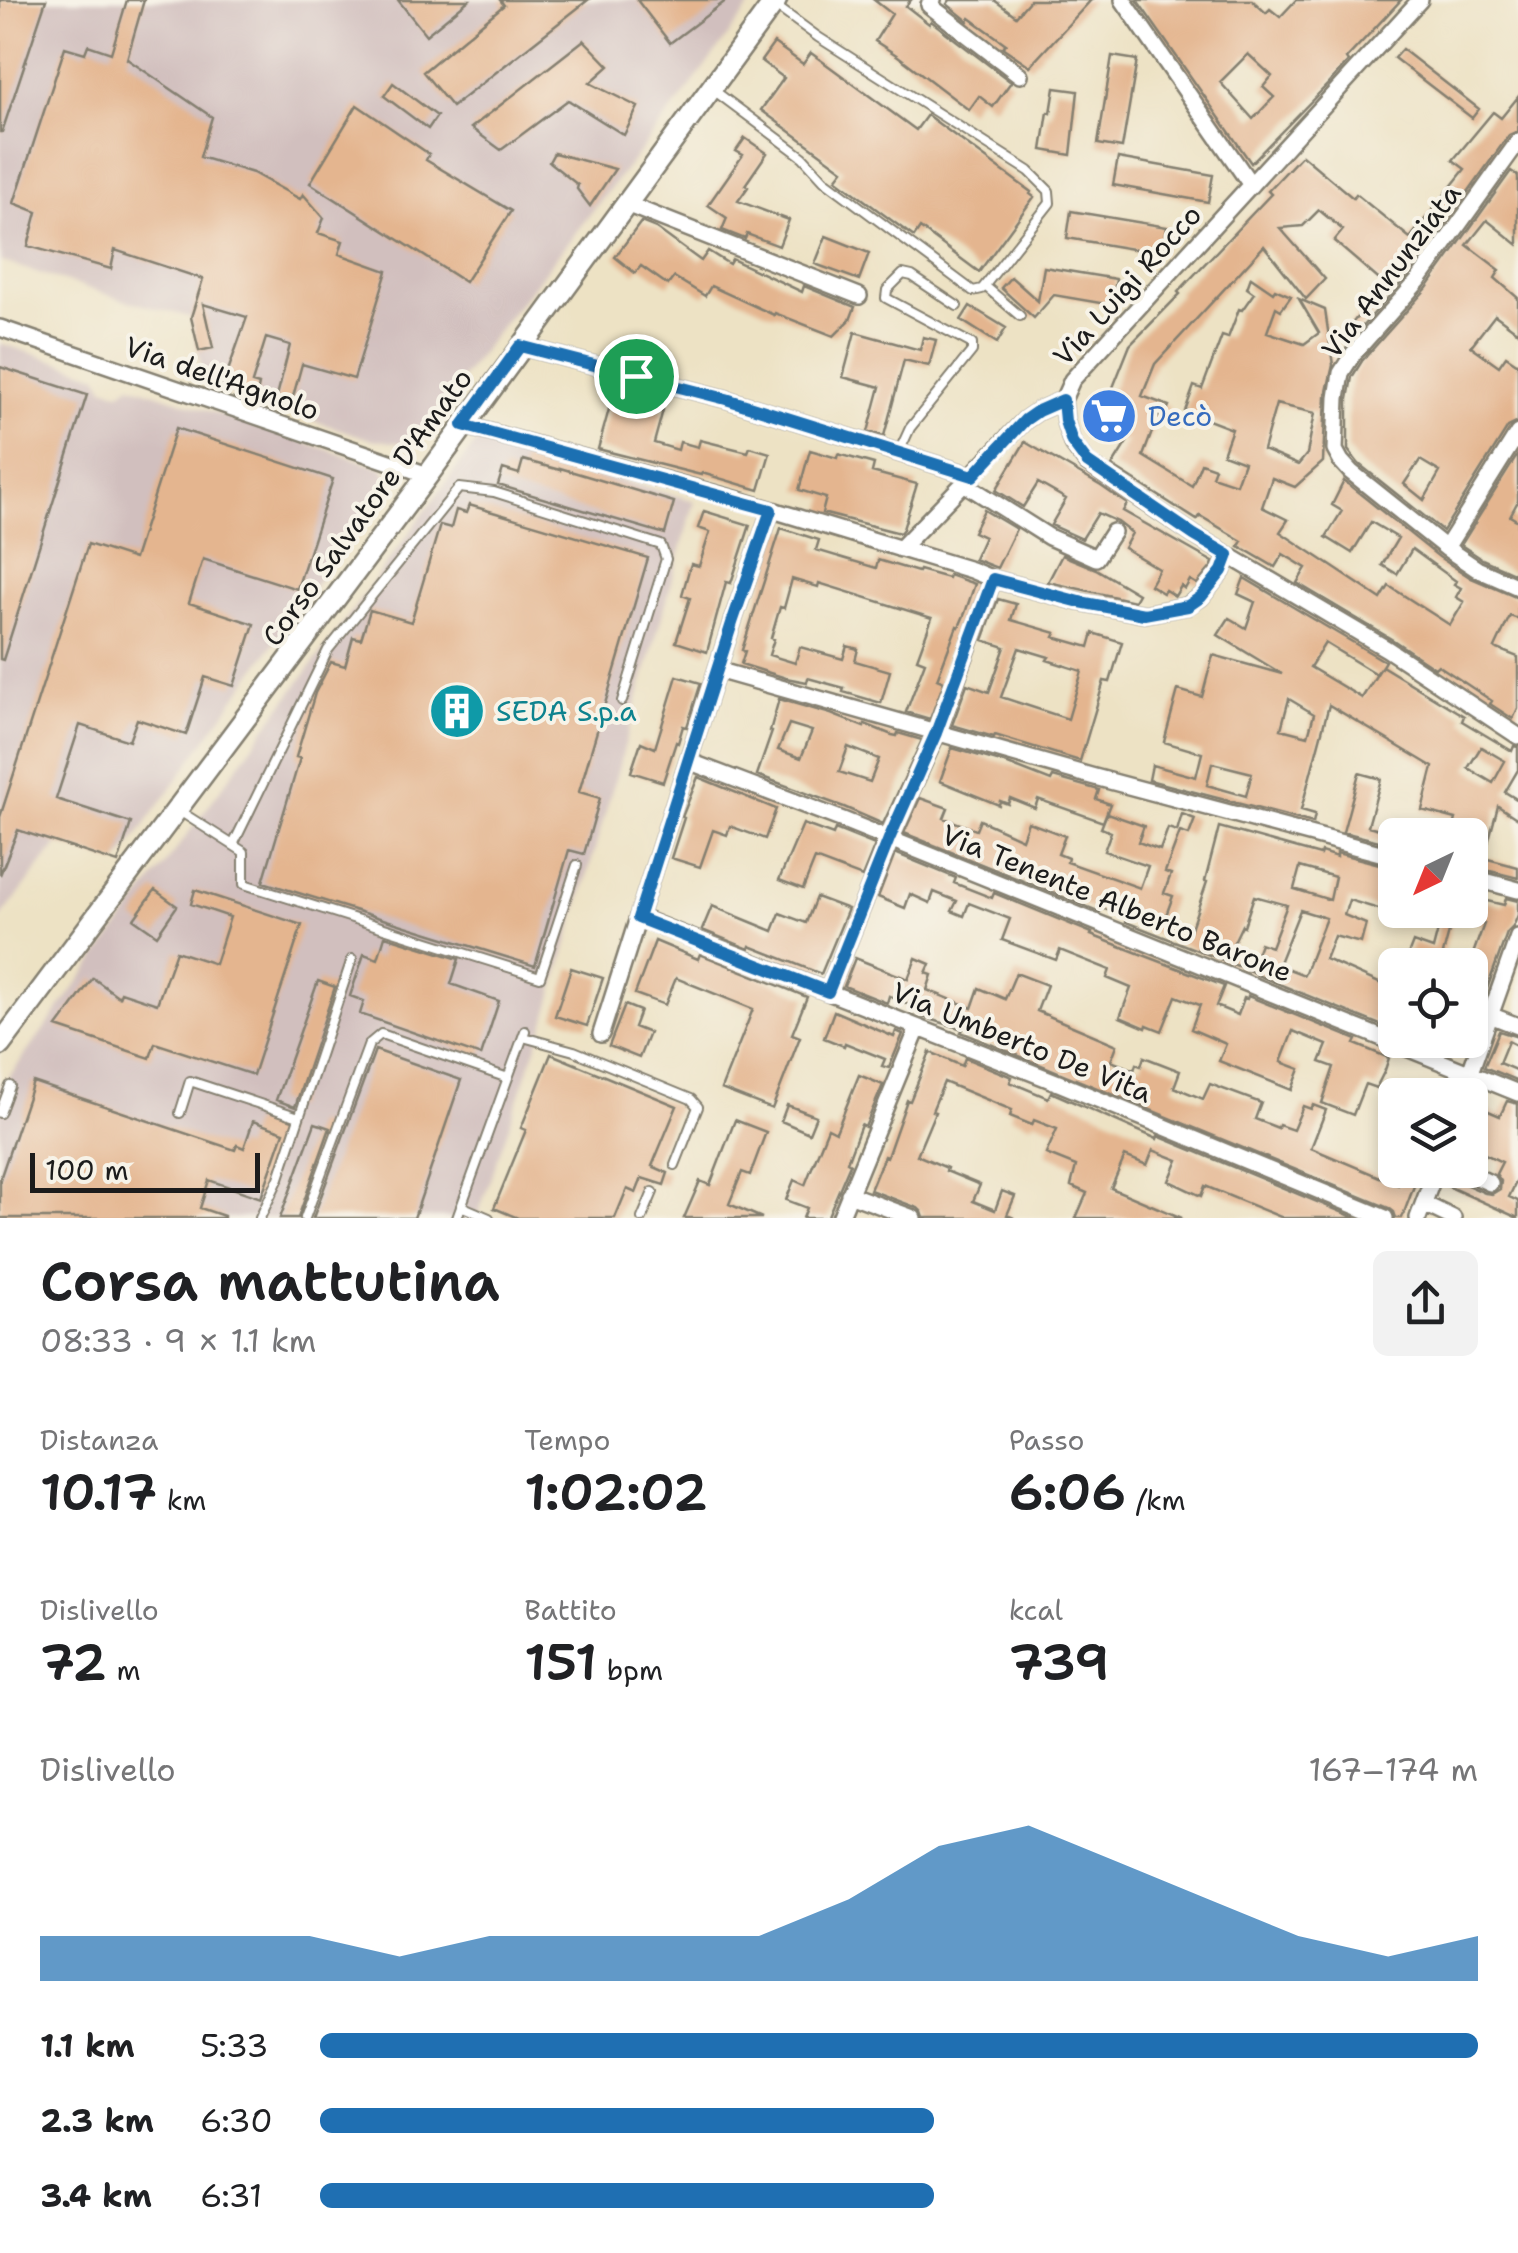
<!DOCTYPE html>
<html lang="it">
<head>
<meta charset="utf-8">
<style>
	:root { --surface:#fff; --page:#f2f2f2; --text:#202124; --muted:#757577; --accent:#1f6fb2 }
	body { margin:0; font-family:"Shantell Sans",sans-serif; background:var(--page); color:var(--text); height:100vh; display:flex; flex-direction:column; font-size:38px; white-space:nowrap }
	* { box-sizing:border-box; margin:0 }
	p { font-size:32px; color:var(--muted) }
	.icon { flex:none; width:55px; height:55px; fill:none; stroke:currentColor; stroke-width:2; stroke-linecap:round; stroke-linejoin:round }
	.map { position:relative; height:1218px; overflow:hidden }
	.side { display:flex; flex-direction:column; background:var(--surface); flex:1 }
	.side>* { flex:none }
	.needle { width:65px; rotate:223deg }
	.controls { position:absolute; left:1378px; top:818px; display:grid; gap:20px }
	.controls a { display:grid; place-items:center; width:110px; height:110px; border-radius:15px; background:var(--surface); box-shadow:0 5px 15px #0003; font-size:50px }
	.scale { position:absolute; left:30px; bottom:25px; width:230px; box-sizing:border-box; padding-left:10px; border:5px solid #1c1c1c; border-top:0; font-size:28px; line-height:35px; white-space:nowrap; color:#1c1c1c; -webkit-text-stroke:8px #f7f3e8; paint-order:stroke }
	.pin { position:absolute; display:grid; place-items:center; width:85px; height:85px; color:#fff; margin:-42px; border:5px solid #fff; border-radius:50%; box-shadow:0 2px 10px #0007 }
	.round { display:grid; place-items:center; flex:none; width:105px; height:105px; border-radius:15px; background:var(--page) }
	.overview { display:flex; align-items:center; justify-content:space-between; height:170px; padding:0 40px }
	h1 { font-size:55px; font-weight:600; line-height:75px }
	.metrics { display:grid; grid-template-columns:repeat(3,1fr); gap:15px; height:170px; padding:10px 40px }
	.metrics div { display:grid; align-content:center }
	.metrics b { font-size:50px; font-weight:600 }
	.metrics small { font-size:28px; font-weight:400 }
	.metrics p { font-size:28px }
	.chart { height:280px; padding:20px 40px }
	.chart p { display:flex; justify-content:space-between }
	.chart svg { width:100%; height:180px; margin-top:10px; fill:var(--accent); opacity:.7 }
	ul { padding:0 40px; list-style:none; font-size:32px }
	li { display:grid; grid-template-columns:160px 120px 1fr; align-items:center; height:75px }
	li i { height:25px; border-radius:12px; background:var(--accent) }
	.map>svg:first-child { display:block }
</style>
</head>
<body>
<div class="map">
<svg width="1518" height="1218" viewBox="0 0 1518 1218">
	<rect width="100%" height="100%" fill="#f7f3e8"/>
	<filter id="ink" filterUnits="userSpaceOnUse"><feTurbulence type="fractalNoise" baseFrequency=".01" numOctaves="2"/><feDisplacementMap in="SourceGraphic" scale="20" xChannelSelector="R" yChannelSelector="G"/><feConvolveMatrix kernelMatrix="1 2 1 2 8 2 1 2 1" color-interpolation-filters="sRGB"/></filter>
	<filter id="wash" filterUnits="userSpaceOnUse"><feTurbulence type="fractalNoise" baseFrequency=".0048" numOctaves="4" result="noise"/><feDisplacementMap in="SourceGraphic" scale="40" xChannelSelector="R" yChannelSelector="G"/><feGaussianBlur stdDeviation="2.25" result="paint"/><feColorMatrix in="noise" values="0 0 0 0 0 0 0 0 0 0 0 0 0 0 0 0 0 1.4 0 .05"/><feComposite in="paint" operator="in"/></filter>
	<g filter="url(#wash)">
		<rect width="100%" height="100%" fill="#ede2c4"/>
		<path fill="#d1bfbe" d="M0 0H755L675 107 495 334 416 439 410 442 398 443 370 439 206 386 190 317 124 300 0 261Z
			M0 343 98 375 104 387 120 392 131 385 383 468 389 481 118 863 58 844 0 919Z
			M477 441 695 501 546 1019 477 1218H0V1089Z"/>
		<g id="blocks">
			<path fill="#e4b58f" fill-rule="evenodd" d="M0 0H46L2 132H0Z
				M127 0H144L127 59 212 117 200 157 253 173 300 199 303 194 324 218 318 233 343 241 339 254 387 271 354 379 302 364 291 404 276 400 290 345 266 338 252 383 259 385 256 399 222 388 247 317 203 304 213 348 199 351 191 317 203 279 115 250 111 269 28 246 37 212 14 203 65 47 85 53 88 45 111 53Z
				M398 0H469L426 35Z
				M500 0H588L452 107 423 72 504 5Z
				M637 0H727L670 43Z
				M874 0H911L906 6 929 24 931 21 1011 82 993 107 979 96 969 110 898 56 875 41 892 14Z
				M950 0H994L1016 16 1030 0H1091L1030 66 1002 47 1006 44 970 18 968 21 947 4Z
				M1137 0H1252L1266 13 1270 9 1280 17 1296 0H1401L1346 59 1348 62 1327 85 1251 163ZM1248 54 1272 76 1263 87 1274 97 1253 119 1220 82Z
				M584 40 609 66 590 83 638 107 624 135 568 100 501 150 471 128Z
				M774 43 803 64 811 53 916 130 927 115 1031 192 1030 194 1034 197 979 272 920 228 914 237 836 179 843 170 761 110 784 78 761 61Z
				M1402 49 1479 109 1472 118 1394 58Z
				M1112 56 1137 60 1122 148 1098 144Z
				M393 83 437 116 428 129 384 96Z
				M1055 88 1078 91 1071 155 1042 150 1048 112 1051 113Z
				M1518 97V131L1509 135 1409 274 1352 338 1345 332 1384 284 1334 241 1343 230 1319 210 1303 226 1280 228 1325 279 1306 299 1264 246 1155 364 1142 396 1169 406 1164 418 1158 416 1143 456 1192 486 1201 463 1215 468 1212 476 1236 484 1244 462 1223 454 1232 429 1185 411 1194 386 1202 389 1222 336 1228 338 1239 309 1242 310 1254 293 1247 288 1251 277 1273 292 1275 289 1291 296 1281 310 1276 307 1267 332 1304 344 1319 333 1299 299 1325 310 1333 365 1326 396 1323 462 1295 487 1272 478 1262 507 1288 520 1280 532 1381 599 1389 586 1450 625 1464 602 1456 597 1461 588 1454 584 1456 581 1412 549 1397 574 1382 565 1398 538 1371 522 1352 553 1326 537 1342 511 1332 505 1344 481 1439 557 1471 578 1518 598V619L1510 616 1495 648 1518 657V708L1513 719 1490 704 1492 701 1438 665 1435 668 1393 640 1297 583 1306 568 1283 554 1275 567 1239 546 1242 541 1200 516 1197 520 1112 466 1127 442 1091 428 1103 398 1108 400 1130 345 1180 294 1178 292 1271 194 1268 191 1302 155 1353 198 1356 194 1410 238 1465 169 1453 160 1493 112 1501 118ZM1276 404 1315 413 1307 454 1298 465 1263 450Z
				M357 105 429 154 426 160 511 211 465 282 310 183Z
				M745 138 767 153 745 185 748 187 738 201 789 220 779 246 747 234 745 239 722 230 727 218 708 205 743 155 736 151Z
				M554 153 615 169 590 206 577 189 578 185 549 162Z
				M1118 158 1213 175 1208 202 1113 185Z
				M1511 171 1518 176V245L1487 220 1467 245 1500 270 1495 278 1518 298V332L1495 315 1471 346 1499 366 1506 356 1518 364V422L1508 427 1443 531 1359 464 1348 450V399L1352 377 1362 361 1427 288ZM1420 460 1440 472 1424 500 1404 484Z
				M1071 211 1167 227 1162 254 1067 238Z
				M641 222 656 228 701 261 708 251 729 264 732 259 802 292 804 286 855 307 850 320 834 336 775 313 774 315 711 286 705 296 674 277 668 285 641 266 635 273 615 257Z
				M826 236 869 253 859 280 815 264Z
				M1044 267 1116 279 1112 305 1054 295 1034 318 1001 288 1011 277 1038 301Z
				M970 306 1006 328 997 343 961 320Z
				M855 332 920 350 923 337 936 340 929 366 904 360 884 436 868 432 880 387 843 377Z
				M0 367 87 395 3 660 0 659Z
				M611 402 634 409 635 404 663 410 654 443 678 450 680 442 698 447 700 440 748 452 750 447 770 453 759 490 702 473 701 475 598 449Z
				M176 428 333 479 297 589 203 559 189 603 254 624 234 686 205 677 186 735 137 719 129 741 80 725 56 799 131 823 118 863 18 830 0 875V817L88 544 134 559Z
				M1025 442 1101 486 1127 504 1123 511 1213 562 1212 566 1197 584 1190 580 1185 589 1181 586 1175 596 1165 590 1163 593 1150 585 1159 569 1124 548 1132 533 1118 522 1098 513 1082 539 1051 525 1066 499 1038 483 1023 507 996 490Z
				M810 450 837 458 838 454 874 464 872 472 917 484 903 529 900 533 822 513 826 498 799 490Z
				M1518 454V501L1510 516 1518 521V575L1482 559 1461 545Z
				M523 460 560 470V468L674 502 665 534 498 485 503 469 519 474Z
				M469 505 648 558 579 792 600 798 584 854 569 850 535 966 263 882 300 758 296 757 315 693 331 662 345 666 353 637 361 639 370 610 411 622 440 525 451 528 456 510 466 513Z
				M984 510 1016 529 997 568 974 559 984 537 973 532Z
				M704 511 750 525 731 583 726 582 707 652 676 642 690 598 682 595 689 570 691 564 699 566 710 532 698 528Z
				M781 528 819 540 816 550 876 568 878 560 918 572 919 570 948 578 949 575 975 584 965 613 959 627 957 626 937 679 944 682 930 719 906 712 925 662 917 659 932 618 819 583 818 587 792 579 784 608 780 607 771 638 774 639 769 655 795 663 800 647 843 659 847 646 858 649 855 661 890 671 881 703 843 692 844 688 808 678 807 682 786 678 741 664 745 651 742 650Z
				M1062 555 1096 569 1138 594 1134 601 1048 582Z
				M1244 578 1381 659 1385 661 1382 666 1464 716 1462 721 1512 751 1514 746 1518 747V770L1505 792 1518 800V819L1498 806 1484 858 1518 867V878L1470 866V835H1452L1456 819 1422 810 1433 767 1329 705 1301 810 1315 814 1313 823 1149 780 1152 765 1196 777 1202 753 1164 742 1178 690 1202 697 1213 655 1282 674 1218 635 1229 618 1246 628 1255 602 1238 594ZM1325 643 1376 674 1382 666 1362 698 1310 667ZM1289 699 1314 714 1308 736 1281 729ZM1481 747 1505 761 1493 783 1468 768ZM1212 763 1252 773 1246 796 1207 785Z
				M998 599 1016 604 1011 620 1056 633 1054 637 1089 647 1093 633 1122 642 1110 682 1104 681 1080 761 995 735 994 737 952 725 967 684 989 692 1005 647 983 640ZM1019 648 1049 657 1047 660 1082 671 1068 719 1001 697Z
				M677 676 701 683 687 727 683 726 678 743 676 742 663 782 631 772 641 742 655 748Z
				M779 699 831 714 864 727 865 724 892 735 897 736 898 733 922 740 883 824 844 807 757 775 772 732 770 731ZM789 724 812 731 801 758 778 750ZM848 747 879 759 870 782 839 772Z
				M952 748 1008 764 1051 781 1053 777 1099 790 1096 799 1110 804 1103 822 1038 799 1035 808 1010 798 1008 804 1000 801 999 805 940 781Z
				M1359 773 1381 779 1368 826 1395 833V845L1343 832Z
				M698 777 776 809 765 839 730 826 727 835 713 830 700 867 671 858 684 818 682 817Z
				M920 798 948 808 944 818 976 830 980 820 1022 839 1028 822 1065 836 1058 854 1068 858 1067 862 1140 888 1148 866 1104 851 1111 832 1101 828 1107 813 1144 826 1138 842 1160 850 1168 828 1177 831 1182 814 1195 819 1189 835 1180 832 1165 872 1171 874 1164 893 1173 896 1164 921 1190 931 1207 882 1205 881 1219 827 1320 855 1321 852 1337 857V853L1395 868V914L1349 900 1344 915 1366 924 1361 943 1334 936 1325 959 1395 990V1031L1257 975 1258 974 1126 922 1127 917 1102 908 1100 912 904 833ZM1300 867 1335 877 1330 900 1294 889ZM1254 896 1287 905 1271 947 1260 943 1254 959 1230 950 1242 925 1244 926ZM1300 910 1326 918 1304 975 1278 965Z
				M803 824 833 835 835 829 875 845 862 877 815 859 803 889 779 880Z
				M895 853 956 878 954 883 992 898 994 893 1092 933 1091 935 1224 986 1216 1006 1238 1015 1244 998 1247 999 1248 996 1357 1040 1355 1044 1389 1058 1385 1070 1376 1088 1365 1084 1353 1115 1322 1103 1334 1067 1320 1062 1327 1045 1293 1031 1281 1062 1300 1069 1292 1090 1219 1061 1226 1044 1191 1029 1200 1005 1176 996 1162 1031 1147 1025 1146 1028 1120 1017 1131 988 1107 978 1110 970 1060 950 1056 960 1002 940 1010 919 969 903 964 916 952 911 957 901 934 892 930 903 910 894 905 908 878 897Z
				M155 890 177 906 157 935 134 919Z
				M195 890 302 925 253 1075 155 1043 150 1058 57 1027 93 978 119 997 121 992 157 1004 176 951 215 964 230 917 191 904Z
				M816 897 848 909 821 974 750 946 749 949 702 930 712 906 773 931 780 913 806 923Z
				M1470 897 1504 905 1506 898 1518 901V915L1513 927 1507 933 1471 1033 1470 962 1484 924 1470 919Z
				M1420 910H1455L1440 965H1404L1413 942 1433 949 1439 926 1417 920Z
				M385 936 459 959 451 984 499 1001 481 1056 360 1014 364 1001 350 996 364 954 378 959Z
				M655 941 698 959 700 954 807 997 792 1034 800 1037 772 1109 721 1089 753 1009 676 978 665 1005 635 994Z
				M855 958 908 979 916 958 930 964 926 973 932 975 927 990 972 1008 979 988 1005 999 1016 973 1047 985 1037 1011 1117 1045 1111 1061 1134 1070 1136 1064 1141 1066 1144 1057 1180 1071 1174 1087 1203 1099 1210 1084 1261 1103 1255 1119 1278 1128 1279 1125 1293 1130 1303 1106 1311 1109 1313 1105 1326 1110 1311 1148 1398 1185 1407 1170H1420L1402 1218H1396L1394 1212 1389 1208 961 1032 963 1029 923 1017V1010L889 996 887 1003 844 986Z
				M571 968 603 978 587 1026 555 1016Z
				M318 981 335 987 295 1107 276 1100Z
				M625 1005 640 1011 634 1027 649 1033 639 1058 609 1046Z
				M834 1011 894 1037 896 1031 903 1034 889 1068 882 1066 885 1059 845 1043 844 1046 824 1038Z
				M1499 1031 1518 1037V1046L1508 1041 1499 1063 1518 1071V1081L1484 1067Z
				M375 1050 461 1080 414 1218H313Z
				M930 1052 962 1066 965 1058 1012 1077 1010 1082 1048 1098 1051 1092 1157 1139 1158 1136 1356 1218H1283L1205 1186 1201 1196 1169 1181 1178 1160 1153 1150 1147 1165 1125 1156 1111 1188 1182 1218H1076L1087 1193 1071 1186 1076 1166 1046 1154 1057 1129 1034 1120 1032 1125 1010 1116 1012 1110 944 1082 932 1111 935 1112 917 1155 947 1168 946 1171 980 1185 973 1201 995 1210 1002 1191 1015 1196 1007 1215 1014 1218H924L922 1212 918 1208 870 1190 884 1156 887 1157 907 1100 910 1101Z
				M551 1054 677 1106 652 1166 668 1173 664 1185 642 1178 636 1193 627 1189 615 1218H518L494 1208 526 1130 521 1128Z
				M859 1075 883 1085 865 1127 861 1125 847 1162 850 1164 827 1218H803L807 1208 786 1200 794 1180 805 1185 828 1128 836 1132Z
				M33 1082 235 1150 237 1145 244 1148 253 1121 284 1132 261 1198 209 1180 200 1208 224 1216V1218H0V1179Z
				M1507 1101 1518 1104V1178L1509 1197 1518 1201V1218L1443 1184 1447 1170H1450L1456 1180 1485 1193 1492 1194 1500 1189 1501 1181 1496 1174 1502 1162 1470 1147V1103L1500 1116Z
				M787 1105 816 1116 809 1133 781 1121Z
				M735 1120 766 1132 750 1175 742 1172 729 1204 762 1218H684L700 1181 710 1185Z
				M315 1123 330 1128 298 1218H280Z"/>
		</g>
	</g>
	<g filter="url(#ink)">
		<use href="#blocks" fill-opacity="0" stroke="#847f70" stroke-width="2.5"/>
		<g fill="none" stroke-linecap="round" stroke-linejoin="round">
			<g stroke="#847f70" stroke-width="12">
				<path id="service" d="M712 89 803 157 824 180 973 291 982 289 1050 203 1049 191 1029 171 818 37 773 4
					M985 286 1020 316
					M899 452 910 428 972 351V344L886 298 887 290 903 274 912 276 957 306
					M181 812 244 852V884L540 977 577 865
					M233 845 328 650 459 488 494 492 661 545 666 559 622 701
					M523 1037 574 1051 691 1099 698 1107 675 1165
					M0 1113 10 1086
					M180 1113 190 1081 299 1117
					M461 1206 489 1218
					M260 1218 279 1178 352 959
					M305 1218 369 1044 381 1034 508 1078
					M457 1218 525 1031
					M642 1218 653 1192"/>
			</g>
			<g stroke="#847f70" stroke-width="20">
				<path id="minor" d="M933 0 929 5 1020 75
					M1123 0 1251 185
					M1420 0 1072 380 1063 400 1065 421 1072 443 1087 463 1194 535 1387 649 1518 736
					M1518 142 1418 281 1353 354 1341 373 1337 398 1335 450 1341 461 1351 472 1446 548 1477 569 1518 587
					M626 204 859 296
					M0 328 428 475
					M520 346 726 399 973 476
					M463 425 746 502 971 570 993 579 1080 602 1144 614 1187 606 1201 597 1222 571 1227 555
					M965 484 1049 537 1096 558 1113 532
					M1446 548 1518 433
					M900 549 1025 420 1038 411 1063 400
					M717 670 1091 776 1395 857
					M688 761 843 820 1518 1093
					M1470 877 1518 890
					M638 917 1061 1084 1385 1218
					M828 992 889 839 937 733 993 579
					M1490 1015 1518 1026
					M601 1034 733 620 771 510
					M1462 1095 1518 937
					M1462 1170 1490 1183
					M849 1194 913 1218
					M1424 1204 1453 1218
					M840 1218 918 1028
					M1418 1218 1436 1170"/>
			</g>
			<g stroke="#847f70" stroke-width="25">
				<path id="tertiary" d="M0 1045 428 475 776 0"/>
			</g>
			<use href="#service" stroke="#fff" stroke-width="8"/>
			<use href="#minor" stroke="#fff" stroke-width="15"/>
			<use href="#tertiary" stroke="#fff" stroke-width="20"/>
		</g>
	</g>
	<g fill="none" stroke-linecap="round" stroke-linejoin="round" filter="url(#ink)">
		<g stroke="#fff" stroke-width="20">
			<path id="route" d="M520 346 726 399 973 476 1025 420 1038 411 1063 400 1065 421 1072 442 1087 462 1194 535 1228 555 1222 571 1201 597 1188 606 1144 614 1080 602 993 579 936 733 889 839 828 992 638 918 733 620 771 510 463 425Z"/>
		</g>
		<use href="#route" stroke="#1f6fb2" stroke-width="12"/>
	</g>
	<defs>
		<g id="supermarket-disc" transform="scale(2.875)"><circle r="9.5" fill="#3f7fe0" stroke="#f7f3e8"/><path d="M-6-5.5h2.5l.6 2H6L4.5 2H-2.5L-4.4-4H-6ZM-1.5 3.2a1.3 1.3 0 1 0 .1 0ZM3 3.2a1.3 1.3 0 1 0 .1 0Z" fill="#fff"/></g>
		<g id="building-disc" transform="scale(2.875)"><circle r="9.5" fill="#0f9aa8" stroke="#f7f3e8"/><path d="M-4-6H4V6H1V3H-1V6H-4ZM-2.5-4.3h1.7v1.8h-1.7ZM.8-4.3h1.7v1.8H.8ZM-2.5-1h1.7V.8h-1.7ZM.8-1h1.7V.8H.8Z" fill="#fff"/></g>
	</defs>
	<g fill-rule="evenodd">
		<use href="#supermarket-disc" x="1109" y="416"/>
		<use href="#building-disc" x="457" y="711"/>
	</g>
	<g text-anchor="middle" stroke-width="8" stroke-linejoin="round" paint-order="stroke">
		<g font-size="28" fill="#1c1c1c" stroke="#f7f3e8">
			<text transform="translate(1391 271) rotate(-53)" y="10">Via Annunziata</text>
			<text transform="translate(1127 285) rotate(-48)" y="10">Via Luigi Rocco</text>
			<text transform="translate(222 378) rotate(19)" y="10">Via dell'Agnolo</text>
			<text transform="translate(367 507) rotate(-54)" y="10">Corso Salvatore D'Amato</text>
			<text transform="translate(1117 903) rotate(22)" y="10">Via Tenente Alberto Barone</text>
			<text transform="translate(1022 1042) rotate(22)" y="10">Via Umberto De Vita</text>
		</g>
		<g font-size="28" fill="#366cbe" stroke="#f7f3e8" text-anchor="start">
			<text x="1148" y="426">Decò</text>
		</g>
		<g font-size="28" fill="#0d838f" stroke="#f7f3e8" text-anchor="start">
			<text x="496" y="721">SEDA S.p.a</text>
		</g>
	</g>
</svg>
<div class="controls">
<a><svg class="needle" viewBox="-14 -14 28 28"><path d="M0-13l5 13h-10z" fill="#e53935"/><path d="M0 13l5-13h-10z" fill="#757577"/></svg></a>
<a><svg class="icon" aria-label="locate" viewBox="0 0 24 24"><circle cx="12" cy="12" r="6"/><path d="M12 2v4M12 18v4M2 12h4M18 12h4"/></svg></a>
<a><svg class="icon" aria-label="layers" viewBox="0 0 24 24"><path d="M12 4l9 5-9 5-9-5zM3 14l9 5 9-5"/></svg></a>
</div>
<div class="scale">100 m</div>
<div class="pin" style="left:636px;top:376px;background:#1e9e55"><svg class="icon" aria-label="arrive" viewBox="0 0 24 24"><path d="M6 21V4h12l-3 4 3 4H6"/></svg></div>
</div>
<section class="side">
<div class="overview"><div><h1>Corsa mattutina</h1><p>08:33 · 9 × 1.1 km</p></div><a class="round"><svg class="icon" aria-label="share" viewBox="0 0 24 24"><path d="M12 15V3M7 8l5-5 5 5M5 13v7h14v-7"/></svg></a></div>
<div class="metrics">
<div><p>Distanza</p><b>10.17<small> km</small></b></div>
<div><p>Tempo</p><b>1:02:02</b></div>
<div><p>Passo</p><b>6:06<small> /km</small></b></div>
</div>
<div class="metrics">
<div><p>Dislivello</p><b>72<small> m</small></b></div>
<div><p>Battito</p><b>151<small> bpm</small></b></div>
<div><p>kcal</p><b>739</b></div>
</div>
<div class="chart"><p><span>Dislivello</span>167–174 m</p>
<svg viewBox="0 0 160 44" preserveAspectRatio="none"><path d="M0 44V33L10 33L20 33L30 33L40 38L50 33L60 33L70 33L80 33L90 24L100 11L110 6L120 15L130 24L140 33L150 38L160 33V44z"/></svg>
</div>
<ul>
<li><b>1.1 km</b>5:33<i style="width:100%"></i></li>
<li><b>2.3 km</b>6:30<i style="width:53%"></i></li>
<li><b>3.4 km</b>6:31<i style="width:53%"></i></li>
</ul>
</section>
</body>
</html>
